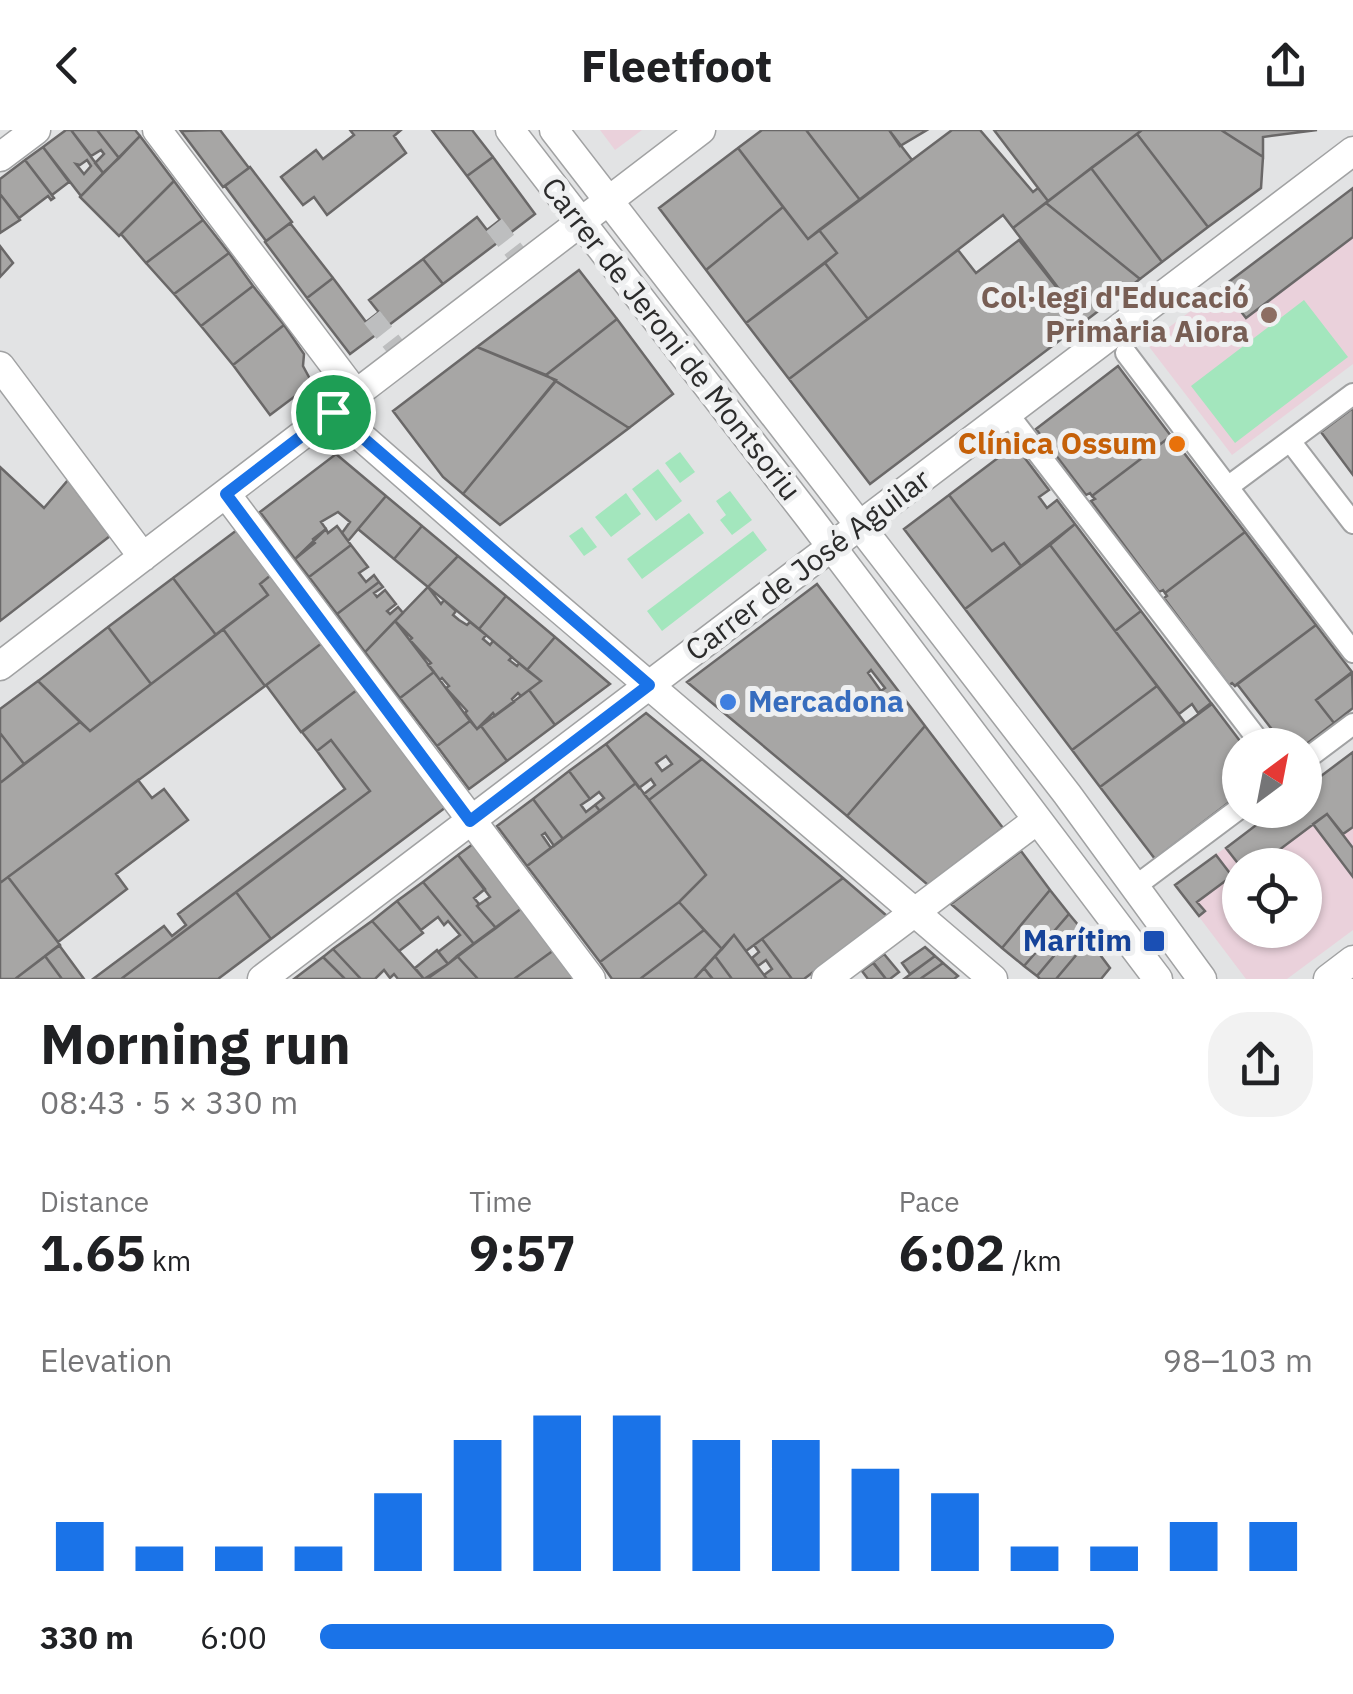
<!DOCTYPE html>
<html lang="en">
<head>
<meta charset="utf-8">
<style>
	:root { --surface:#fff; --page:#f2f2f2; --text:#202124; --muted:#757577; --accent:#1a73e8 }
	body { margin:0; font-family:"IBM Plex Sans",sans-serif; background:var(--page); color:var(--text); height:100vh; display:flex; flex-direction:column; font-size:38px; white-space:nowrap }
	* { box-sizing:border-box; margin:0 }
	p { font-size:32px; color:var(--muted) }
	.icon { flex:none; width:55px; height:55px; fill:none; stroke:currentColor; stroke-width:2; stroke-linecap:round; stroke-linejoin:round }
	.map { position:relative; height:849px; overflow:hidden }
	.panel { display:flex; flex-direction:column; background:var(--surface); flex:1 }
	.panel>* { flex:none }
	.needle { width:65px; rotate:32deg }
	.fabs { position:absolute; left:1222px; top:598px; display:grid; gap:20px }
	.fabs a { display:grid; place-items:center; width:100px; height:100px; border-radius:50%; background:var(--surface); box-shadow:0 2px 8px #0004; font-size:50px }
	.pin { position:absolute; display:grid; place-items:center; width:85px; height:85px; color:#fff; margin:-42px; border:5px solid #fff; border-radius:50%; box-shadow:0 2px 10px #0007 }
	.round { display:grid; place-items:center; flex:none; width:105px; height:105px; border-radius:40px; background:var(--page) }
	.headline { display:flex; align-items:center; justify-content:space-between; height:170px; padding:0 40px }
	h1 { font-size:55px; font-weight:800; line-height:75px }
	.stats { display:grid; grid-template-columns:repeat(3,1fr); gap:15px; height:170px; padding:10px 40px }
	.stats div { display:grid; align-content:center }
	.stats b { font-size:50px; font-weight:800 }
	.stats small { font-size:28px; font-weight:400 }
	.stats p { font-size:28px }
	.chart { height:280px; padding:20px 40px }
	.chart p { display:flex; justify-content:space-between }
	.chart svg { width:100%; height:180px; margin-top:10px; stroke:var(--accent); stroke-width:6 }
	ul { padding:0 40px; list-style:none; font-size:32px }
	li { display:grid; grid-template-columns:160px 120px 1fr; align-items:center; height:75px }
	li i { height:25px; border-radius:12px; background:var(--accent) }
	header { display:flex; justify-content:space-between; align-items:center; height:130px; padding:0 40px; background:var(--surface); font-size:45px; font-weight:800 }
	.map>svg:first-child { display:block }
</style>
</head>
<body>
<header><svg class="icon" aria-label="back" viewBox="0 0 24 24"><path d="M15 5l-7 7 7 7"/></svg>Fleetfoot<svg class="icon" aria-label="share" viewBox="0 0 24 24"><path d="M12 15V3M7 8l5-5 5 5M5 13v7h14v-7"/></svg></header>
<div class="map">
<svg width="1353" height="849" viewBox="0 0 1353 849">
	<rect width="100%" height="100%" fill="#e2e3e4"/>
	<path fill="#ead1db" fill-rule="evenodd" d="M600 0H642L615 20Z
		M1353 58V234L1232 325 1147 214Z
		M1353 622V800L1287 849H1246L1175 755 1276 680H1305ZM1240 735H1305V800H1240Z"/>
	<path fill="#a3e6bd" d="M1304 170 1348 227 1235 313 1191 256Z
		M680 322 695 342 680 353 665 333Z
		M658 339 682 371 656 391 632 359Z
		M730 361 752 390 732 405 720 390 726 385 716 371Z
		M626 363 641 384 611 407 595 387Z
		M689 383 704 403 642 449 627 429Z
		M582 397 597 417 584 426 569 406Z
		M753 401 767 420 662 501 647 481Z"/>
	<path fill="#a7a6a5" stroke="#6a6868" stroke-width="2.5" fill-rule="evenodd" d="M66 0H71L103 43 81 66 43 17ZM87 30 91 36 84 44 76 34 80 35Z
		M71 0H97L119 28 103 43 95 33 104 24 101 20 91 26Z
		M97 0H135L140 6 119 28Z
		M220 0 249 38 223 57 181 1Z
		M350 0H401L394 6 406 23 327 85 314 67 303 75 281 47 316 20 323 29 354 5Z
		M432 0H472L493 27 467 46Z
		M762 0H806L860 70 808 109 738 18Z
		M806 0H889L912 30 860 70Z
		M889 0H927L900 16Z
		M952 0H980L1033 62 1038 58 1048 71 1013 98 1003 85 868 189 825 133 837 123 819 100Z
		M994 0H1142L1048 71Z
		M1142 0H1221L1263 27 1261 58 1208 97 1137 4Z
		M1221 0H1317L1263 7V27Z
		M1137 4 1208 97 1162 132 1091 38Z
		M140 6 174 51 119 106 80 67Z
		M43 17 69 52 52 65 25 30Z
		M738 18 783 77 706 140 659 78Z
		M493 27 535 84 497 113 487 100 500 90 467 46Z
		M25 30 54 68 51 70 48 66 19 88 0 64V49Z
		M250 37 292 92 266 111 225 56Z
		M1091 38 1162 132 1140 149 1046 73Z
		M174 51 203 90 146 133 121 104Z
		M1353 58V107L1246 188 1222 157Z
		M0 64 20 90 0 103Z
		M1046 73 1140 149 1084 192 1013 98Z
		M783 77 808 109 819 100 837 123 746 193 706 140Z
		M477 87 497 113 443 154 423 129Z
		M203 90 229 123 174 164 146 133Z
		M290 93 333 148 307 168 265 112Z
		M1019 110 1084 192 870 354 789 249 958 120 976 143Z
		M0 116 13 133 0 147Z
		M229 123 253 156 201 196 174 164Z
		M423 129 443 154 389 195 369 170Z
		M825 133 868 189 789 249 746 193Z
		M579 140 617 189 546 245 477 217Z
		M333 148 366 192 379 182 389 195 350 224 307 168Z
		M253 156 284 195 233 235 201 196Z
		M617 189 673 264 629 298 546 245Z
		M284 195 304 224 303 236 310 249 306 258 270 285 233 235Z
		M477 217 556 250 463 364 443 347 393 281Z
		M1118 236 1171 306 1092 366 1090 363 1086 365 1036 299Z
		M556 251 629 298 500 395 463 364Z
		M1353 278V345L1321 302Z
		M1171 306 1245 402 1165 463 1163 460 1159 462 1091 371 1095 369 1092 366Z
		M1015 315 1049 360 1039 367 1047 378 1057 370 1075 394 1021 436 1004 413 992 421 949 365Z
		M336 324 386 366 348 411 342 403 350 392 338 382 321 392 326 399 295 429 260 382Z
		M0 337 44 378 68 350 110 406 0 491Z
		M949 365 992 421 1004 413 1021 436 965 479 904 399Z
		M386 366 422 396 394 429 358 399Z
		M1075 394 1141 481 1115 501 1050 415Z
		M337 396 351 415 309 447 295 429 315 413 313 409 326 399 328 403Z
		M422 396 458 426 428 457 394 429Z
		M237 400 271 445 260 454 268 465 216 505 173 448Z
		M1245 402 1316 495 1235 556 1232 553 1229 555 1164 468 1167 466 1165 463Z
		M351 415 368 437 359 443 366 452 374 445 379 452 337 484 309 447Z
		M1050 415 1157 556 1072 620 965 479Z
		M458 426 506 466 479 499 428 457Z
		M271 445 322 513 265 556 223 499 268 465 260 454Z
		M173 448 216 505 151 554 108 497Z
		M379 452 383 457 374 463 377 467 385 460 396 474 387 481 390 484 398 477 403 483 365 522 337 484Z
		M817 454 925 596 847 686 687 552ZM871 540 885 558 881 561 868 543Z
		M428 457 441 474 444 470 456 481 453 485 459 490 467 495 470 492 486 505 483 509 490 515 493 511 512 527 509 530 517 536 519 533 541 551 521 566 518 563 512 569 514 572 495 586 493 583 477 599 465 583 467 581 446 558 449 556 442 548 440 550 428 535 431 533 410 510 412 508 395 491Z
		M506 466 555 507 527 540 479 499Z
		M1141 481 1211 573 1198 583 1192 574 1179 584 1115 501Z
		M395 491 434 542 400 568 365 522Z
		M1316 495 1352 542 1316 570 1334 593 1305 615H1284L1237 554Z
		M108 497 151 554 90 601 38 551Z
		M223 499 265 556 0 753V653L80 592 90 601Z
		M555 507 610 554 555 595 529 560 541 551 527 540Z
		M322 513 357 560 301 602 266 555Z
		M434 542 470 591 437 616 400 568Z
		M1352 543 1353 578 1334 593 1316 570Z
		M38 551 80 592 24 634 0 603V579Z
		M1157 556 1185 593 1100 657 1072 620Z
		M357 560 446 677 271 809 236 762 370 661 331 610 317 621 302 602Z
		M529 560 555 595 507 631 481 596Z
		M1212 574 1243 615H1240V664L1155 729 1100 657Z
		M646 583 702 629 649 670 644 664 655 655 651 649 639 658 606 614ZM666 626 672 634 662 641 656 633Z
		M470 591 477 599 481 596 507 631 469 659 437 616Z
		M925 596 1003 698 928 755 847 686Z
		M0 603 24 634 0 653Z
		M331 610 370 661 121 849H93L164 796 172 806 186 795 178 784 345 659 317 621Z
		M606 614 636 653 600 681 595 675 604 668 599 662 590 669 569 641Z
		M1353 622V697L1343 704 1327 684 1259 735 1240 736 1226 718 1276 680H1305V658Z
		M702 629 843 748 746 821 734 805 722 819 679 772 706 745 649 670Z
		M569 641 590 669 581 675 586 682 595 675 600 681 563 709 533 669Z
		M138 650 152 668 164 659 188 690 116 744 127 759 58 812 8 747Z
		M636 653 706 745 679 772 600 832 527 736Z
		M533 669 563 709 554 716 545 703 542 705 551 718 527 736 497 696Z
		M1327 684 1353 718V747L1313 694Z
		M473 714 522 778 496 798 477 776 490 767 458 725Z
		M1021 721 1050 760 1002 818 951 774Z
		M458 725 485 759 474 768 479 774 477 776 496 798 474 814 423 752Z
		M1216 725 1232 746 1197 772 1205 781 1199 786 1175 755Z
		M8 747 60 815 15 849H0V753Z
		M843 748 887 786 804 849H792L762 809Z
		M423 752 474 814 448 834 438 822 460 805 448 791 444 795 438 787 421 800 397 771Z
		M1050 760 1069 784 1024 836 1002 818Z
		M236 762 271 809 218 849H121Z
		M397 771 423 803 399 821 372 791Z
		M679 772 704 800 640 849H612L600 832Z
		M522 778 554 820 514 849H478L457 826Z
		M1069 784 1079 796 1037 846 1024 836Z
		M372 791 399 821 424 849H398L394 844 390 848 384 840 375 849H361L333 819Z
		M1079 796 1089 810 1056 849H1040L1037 846Z
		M704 800 722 819 694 849H640Z
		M734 805 767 849H732L715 826Z
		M762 809 778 830 792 849H767L764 845 772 839 766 830 758 836 752 828 759 822 754 815Z
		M1089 810 1110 838 1101 849H1056Z
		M59 815 84 849H62L51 834 45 826Z
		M925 817 935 826 910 844 902 833Z
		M333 819 358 846 361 849H345L323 827Z
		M437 820 448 834 424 849 415 838Z
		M554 820 576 849H514Z
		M884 824 899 842 890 849H886L873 832Z
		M45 826 62 849H15Z
		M457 826 478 849H427L448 834Z
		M715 826 718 830 732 849H713L710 846 704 838Z
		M935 826 943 833 920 849H904Z
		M323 827 345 849H294Z
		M873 833 886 849H868L862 841Z
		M943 833 958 846 954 849H920Z
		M704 838 713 849H696L695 848Z"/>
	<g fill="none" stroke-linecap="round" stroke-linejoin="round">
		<path stroke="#bdbebf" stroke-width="20" stroke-dasharray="20 10" stroke-linecap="butt" d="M494 95 525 135
			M372 187 404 228"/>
		<g stroke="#a1a2a3" stroke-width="24">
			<path id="pedestrian" d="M1126 223 1353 522
				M1008 284 1262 615
				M1290 311 1353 393
				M1229 356 1353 264
				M1305 630 1353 594
				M1133 758 1240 678"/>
		</g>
		<g stroke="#a1a2a3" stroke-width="31">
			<path id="minor" d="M157 0 356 264
				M510 0 809 387 1158 849
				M554 0 1067 664 1202 849
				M0 27 36 0
				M0 236 143 427
				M333 282 501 429 993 849
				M226 364 591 849
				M0 536 701 0
				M262 849 1353 21
				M826 849 1037 690
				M1328 849 1353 830"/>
		</g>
		<use href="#pedestrian" stroke="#fff" stroke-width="20"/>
		<use href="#minor" stroke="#fff" stroke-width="28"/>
	</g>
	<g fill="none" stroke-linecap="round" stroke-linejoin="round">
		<g stroke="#fff" stroke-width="20">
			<path id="route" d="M333 282 649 555 470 691 226 364Z"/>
		</g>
		<use href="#route" stroke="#1a73e8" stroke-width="12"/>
	</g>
	<circle fill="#8d6e63" stroke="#eff0f1" stroke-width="4" cx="1269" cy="185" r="10"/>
	<circle fill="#e8710a" stroke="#eff0f1" stroke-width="4" cx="1177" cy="314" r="10"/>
	<circle fill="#3f7fe0" stroke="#eff0f1" stroke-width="4" cx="728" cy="572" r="10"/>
	<rect fill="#1a4fb4" stroke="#eff0f1" stroke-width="4" x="1142" y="799" width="24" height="24" rx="5"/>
	<g text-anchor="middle" stroke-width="10" stroke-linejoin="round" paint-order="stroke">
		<g font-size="30" font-weight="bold" fill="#785e54" stroke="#eff0f1" text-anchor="end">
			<text x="1249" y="178">Col·legi d'Educació<tspan x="1249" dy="34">Primària Aiora</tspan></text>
		</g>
		<g font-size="30" fill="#2b2b2b" stroke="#eff0f1">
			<text transform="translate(671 209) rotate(52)" y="10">Carrer de Jeroni de Montsoriu</text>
			<text transform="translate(808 435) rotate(-37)" y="10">Carrer de José Aguilar</text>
		</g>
		<g font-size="30" font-weight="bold" fill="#c56008" stroke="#eff0f1" text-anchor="end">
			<text x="1157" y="324">Clínica Ossum</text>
		</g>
		<g font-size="30" font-weight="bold" fill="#366cbe" stroke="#eff0f1" text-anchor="start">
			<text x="748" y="582">Mercadona</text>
		</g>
		<g font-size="30" font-weight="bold" fill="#164399" stroke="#eff0f1" text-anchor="end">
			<text x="1132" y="821">Marítim</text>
		</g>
	</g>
</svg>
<div class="fabs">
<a><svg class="needle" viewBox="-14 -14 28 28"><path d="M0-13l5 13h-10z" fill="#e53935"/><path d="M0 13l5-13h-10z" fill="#757577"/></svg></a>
<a><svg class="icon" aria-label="locate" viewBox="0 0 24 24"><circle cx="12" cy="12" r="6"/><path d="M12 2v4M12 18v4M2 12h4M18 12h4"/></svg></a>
</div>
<div class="pin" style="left:333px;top:282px;background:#1e9e55"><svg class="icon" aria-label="arrive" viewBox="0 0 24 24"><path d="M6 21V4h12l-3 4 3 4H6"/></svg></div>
</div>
<section class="panel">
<div class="headline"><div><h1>Morning run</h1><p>08:43 · 5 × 330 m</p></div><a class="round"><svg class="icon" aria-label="share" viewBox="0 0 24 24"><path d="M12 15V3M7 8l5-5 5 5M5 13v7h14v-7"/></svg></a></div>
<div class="stats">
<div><p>Distance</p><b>1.65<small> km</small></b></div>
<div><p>Time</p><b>9:57</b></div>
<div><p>Pace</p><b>6:02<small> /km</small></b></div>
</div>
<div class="chart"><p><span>Elevation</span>98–103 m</p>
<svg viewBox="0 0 160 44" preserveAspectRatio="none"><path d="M5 44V32M15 44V38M25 44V38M35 44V38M45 44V25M55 44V12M65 44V6M75 44V6M85 44V12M95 44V12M105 44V19M115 44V25M125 44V38M135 44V38M145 44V32M155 44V32"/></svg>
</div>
<ul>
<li><b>330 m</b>6:00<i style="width:80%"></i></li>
</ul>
</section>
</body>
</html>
